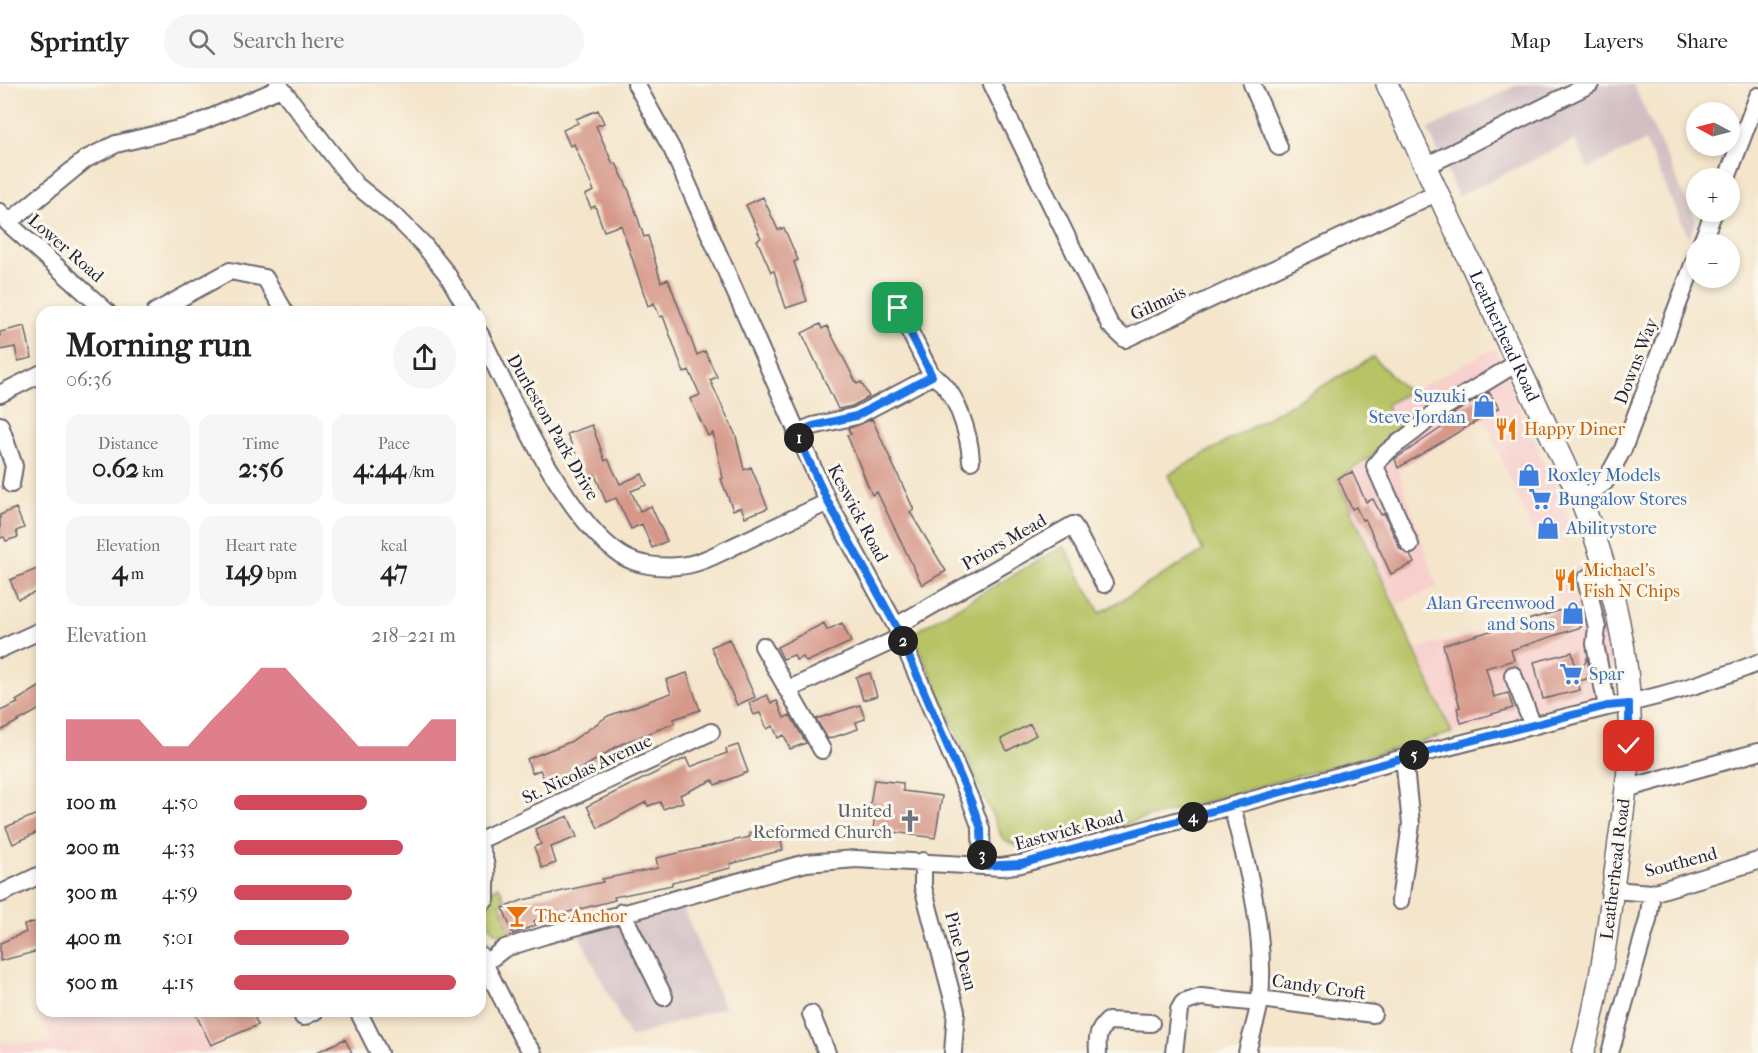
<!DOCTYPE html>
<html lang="en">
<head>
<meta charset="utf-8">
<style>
	:root { --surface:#fff; --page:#f6f6f6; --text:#222; --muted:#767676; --line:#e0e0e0; --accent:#d1495b }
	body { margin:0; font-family:"IM FELL French Canon",serif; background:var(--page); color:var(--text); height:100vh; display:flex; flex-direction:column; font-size:22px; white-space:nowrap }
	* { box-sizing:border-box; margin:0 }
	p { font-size:20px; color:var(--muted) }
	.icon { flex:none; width:33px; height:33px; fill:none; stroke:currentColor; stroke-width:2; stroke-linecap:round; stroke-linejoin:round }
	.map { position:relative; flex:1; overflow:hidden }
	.sheet { position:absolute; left:36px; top:222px; width:450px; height:711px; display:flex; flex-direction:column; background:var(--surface); border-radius:18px; box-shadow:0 3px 9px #0003 }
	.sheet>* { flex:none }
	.needle { width:39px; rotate:277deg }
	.buttons { position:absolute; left:1686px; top:18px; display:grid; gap:12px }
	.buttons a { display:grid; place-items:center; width:54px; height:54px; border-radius:50%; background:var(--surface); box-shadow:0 3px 9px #0003; font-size:30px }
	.pin { position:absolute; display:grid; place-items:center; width:51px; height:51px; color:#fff; margin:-26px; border-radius:12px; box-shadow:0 3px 9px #0006 }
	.km { position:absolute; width:30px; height:30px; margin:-15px; border-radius:50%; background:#222; color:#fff; font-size:16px; line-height:30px; text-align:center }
	.round { display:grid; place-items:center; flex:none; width:63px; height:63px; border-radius:32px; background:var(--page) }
	.headline { display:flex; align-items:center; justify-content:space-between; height:102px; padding:0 30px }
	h1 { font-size:33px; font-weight:700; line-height:45px }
	.metrics { display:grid; grid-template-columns:repeat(3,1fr); gap:9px; height:102px; padding:6px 30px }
	.metrics div { display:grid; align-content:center; border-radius:15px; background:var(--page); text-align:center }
	.metrics b { font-size:26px; font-weight:700 }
	.metrics small { font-size:16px; font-weight:400 }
	.metrics p { font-size:16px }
	.chart { height:168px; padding:12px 30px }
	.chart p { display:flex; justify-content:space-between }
	.chart svg { width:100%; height:108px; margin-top:6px; fill:var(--accent); opacity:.7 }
	ul { padding:0 30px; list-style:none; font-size:20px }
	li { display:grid; grid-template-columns:96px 72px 1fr; align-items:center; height:45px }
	li i { height:15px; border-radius:8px; background:var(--accent) }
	header { display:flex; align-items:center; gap:36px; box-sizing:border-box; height:84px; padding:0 30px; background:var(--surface); border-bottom:2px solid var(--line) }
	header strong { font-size:28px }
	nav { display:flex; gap:33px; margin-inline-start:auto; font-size:21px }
	.search { width:420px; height:54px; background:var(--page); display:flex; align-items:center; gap:15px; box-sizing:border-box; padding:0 21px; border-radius:33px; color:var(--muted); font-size:22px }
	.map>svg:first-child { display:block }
</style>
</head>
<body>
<header>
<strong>Sprintly</strong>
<div class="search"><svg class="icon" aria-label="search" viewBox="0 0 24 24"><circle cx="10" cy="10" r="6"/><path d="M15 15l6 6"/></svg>Search here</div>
<nav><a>Map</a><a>Layers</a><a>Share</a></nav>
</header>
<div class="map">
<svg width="1758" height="969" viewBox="0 0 1758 969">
	<rect width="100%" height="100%" fill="#fbf7ec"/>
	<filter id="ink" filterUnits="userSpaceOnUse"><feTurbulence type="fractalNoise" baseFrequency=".0167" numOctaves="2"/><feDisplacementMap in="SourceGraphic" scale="12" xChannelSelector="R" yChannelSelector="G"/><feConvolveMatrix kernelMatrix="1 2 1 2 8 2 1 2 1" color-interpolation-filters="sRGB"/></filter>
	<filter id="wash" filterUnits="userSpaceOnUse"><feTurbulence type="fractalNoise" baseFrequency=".008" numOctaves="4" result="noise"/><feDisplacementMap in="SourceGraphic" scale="24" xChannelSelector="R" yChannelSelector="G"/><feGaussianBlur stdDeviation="1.35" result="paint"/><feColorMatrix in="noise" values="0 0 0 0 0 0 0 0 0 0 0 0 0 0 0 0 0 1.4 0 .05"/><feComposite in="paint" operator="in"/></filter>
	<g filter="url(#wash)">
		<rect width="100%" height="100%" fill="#f4e5cb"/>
		<path fill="#f7d0cd" d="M1495 264 1573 443 1537 459 1484 334 1398 385 1437 503 1396 521 1337 395 1403 351 1386 321Z
			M1586 480 1595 497 1603 528 1614 599 1609 610 1452 649 1416 565 1561 524 1550 492Z
			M42 921V927H194L215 969H0V958L52 960 35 925Z"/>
		<path fill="#d2bec3" d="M1519 0H1633L1696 137 1689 154 1645 57 1588 84 1575 56 1458 112 1428 45Z
			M679 814 724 923 630 954 577 847Z"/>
		<path fill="#b7c365" stroke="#6c7250" stroke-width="1.5" d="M1373 273 1408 308 1386 321 1403 351 1337 395 1452 649 1067 756 1022 764 1003 756 913 549 1064 462 1100 529 1203 467 1168 391Z
			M499 802 505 816 500 819 512 853 505 854 493 847 484 829 491 806Z"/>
		<g id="blocks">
			<path fill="#d59889" d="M598 26 604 39 596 42 613 80 616 79 629 107 644 153 648 152 661 198 668 195 697 271 705 267 717 293 710 296 736 352 744 386 751 383 768 424 745 433 741 423 733 426 721 395 723 394 713 349 708 352 690 315 700 311 689 286 684 289 663 232 660 233 654 219 648 222 621 141 604 147 595 122 591 124 585 111 594 107 574 60 570 62 563 46 578 39 576 35Z
				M763 113 778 146 784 144 798 176 794 178 807 217 786 224 774 187 771 188 757 156 761 154 746 121Z
				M820 240 822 245 827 242 857 300 861 298 869 313 852 322 838 325 802 249Z
				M25 242 32 274 18 277 15 263 0 266V248Z
				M1489 308 1499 324 1398 384 1395 375 1444 342 1441 337Z
				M872 335 914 426 910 428 946 487 922 501 877 408 872 411 847 351 851 350 848 345Z
				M592 341 605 377 608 375 620 400 642 390 647 401 631 407 640 427 651 422 667 457 652 464 642 440 631 445 616 414 606 418 595 391 587 395 567 350Z
				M1352 388 1366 418 1373 415 1381 431 1384 429 1400 465 1410 471 1414 479 1391 490 1365 435 1362 436 1356 423 1352 425 1338 394Z
				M16 424 24 444 16 447 18 453 6 457 4 453 0 454V431Z
				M42 483V506L18 515 10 496Z
				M1575 522 1581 543 1511 566 1514 576 1486 584 1494 613 1508 609 1513 624 1461 639 1457 624 1460 623 1443 561Z
				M824 539 827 546 842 539 851 558 806 578 803 573 796 576 794 571 783 575 777 563Z
				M729 555 755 613 737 621 711 563Z
				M1572 568 1578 595 1587 574 1591 594 1578 597 1580 606 1543 615 1534 578Z
				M687 589 700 626 674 635 675 639 619 661 583 684 546 699 540 686 532 689 527 675 570 658 608 632 671 609 666 596Z
				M870 589 877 612 863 616 856 593Z
				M42 601V624L0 647V627L18 619 16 617Z
				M767 611 771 619 777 617 784 634 790 631 806 659 790 665 784 651 778 654 773 642 767 645 760 629 754 631 749 619Z
				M860 621 865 635 856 638 858 645 828 655 816 635Z
				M1030 640 1036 651 1007 667 1001 655Z
				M738 661 748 688 715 701 713 696 680 711 683 718 663 725 660 718 648 722 646 718 598 744 587 722 686 674 690 683 727 669 726 665Z
				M874 696 903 699V707L942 712 935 754 873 745 876 722 870 721Z
				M42 728V746L13 760 6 743Z
				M568 732 577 753 551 763 556 779 542 784 534 763 541 760 535 745Z
				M778 743 783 766 730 780 731 784 672 798V801L614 813 615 816 534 837 536 841 513 850 503 824 523 816 603 798 602 795 658 784 656 774 750 753 749 749Z
				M42 836V866L0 877V859L26 848 24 841Z
				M194 927H252L258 941 211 961Z
				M345 955 352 969H315Z"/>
		</g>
	</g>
	<g filter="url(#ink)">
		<use href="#blocks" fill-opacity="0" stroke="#6c666d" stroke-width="1.5"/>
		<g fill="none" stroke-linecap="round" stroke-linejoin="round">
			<g stroke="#6c666d" stroke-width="20">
				<path id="minor" d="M278 0 356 101 398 135 423 160 447 190 469 228
					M636 0 673 67 828 418 896 542 971 717 981 745 982 782
					M992 0 1110 241 1125 255 1436 109
					M1252 0 1279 63
					M1424 83 1590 0
					M1727 94 1758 12
					M0 128 8 139 107 228
					M8 139 86 75 116 60 191 42 281 4
					M1701 160 1714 128
					M898 224 932 292
					M155 228 230 187 265 194 285 228
					M480 250C509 310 565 435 621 471 636 481 659 484 678 482 701 481 724 466 745 457 773 444 800 431 828 418
					M0 310 42 289
					M0 341 14 382 11 400
					M796 349 813 342 856 332 932 292C956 302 970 353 971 377
					M1581 416 1605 398 1623 365 1696 173
					M1410 461 1375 382C1389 360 1416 351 1433 330L1517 279
					M1606 481 1586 495 1597 544 1595 560 1607 623
					M896 542 1073 441 1104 500
					M763 562 822 666
					M0 565 42 546
					M1513 591 1533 642
					M787 606 901 553
					M1625 705 1758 668
					M1232 722C1248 784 1266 849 1260 915 1258 933 1251 951 1247 969
					M480 756 711 648
					M480 764C490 785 485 793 486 815L480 822
					M923 777V803L956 927 953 969
					M1613 806 1652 809 1758 777
					M0 810 42 790
					M1400 817 1411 740 1404 674
					M622 828 664 913
					M480 871 522 954 533 969
					M484 880 505 864 546 851 806 779 856 775 1002 783 1021 780 1404 674 1607 623C1659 614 1709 598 1758 579
					M1260 915 1373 930
					M358 927 379 969
					M811 930 827 969
					M303 933 315 927
					M1098 969C1097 955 1097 947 1108 937L1151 939
					M1174 969 1179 926 1183 919 1201 913 1259 919
					M1610 969 1648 836 1652 809"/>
			</g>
			<g stroke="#6c666d" stroke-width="24">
				<g id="major">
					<path id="s1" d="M1387 0 1581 416C1612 494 1633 574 1630 659 1628 700 1621 741 1616 781 1608 844 1600 908 1583 969"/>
				</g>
			</g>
			<use href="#minor" stroke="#fff" stroke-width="16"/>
			<use href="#major" stroke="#fff" stroke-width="21"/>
		</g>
	</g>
	<g fill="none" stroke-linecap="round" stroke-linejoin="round" filter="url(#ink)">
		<g stroke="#fff" stroke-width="12">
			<path id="route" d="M898 224 932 292 856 332 813 342 796 349 828 418 896 542 971 717 981 745 982 782 1021 780 1404 674 1607 622 1629 620V662"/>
		</g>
		<use href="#route" stroke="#1a73e8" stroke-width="8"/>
	</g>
	<defs>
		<g id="shop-bare" transform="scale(1.8)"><path d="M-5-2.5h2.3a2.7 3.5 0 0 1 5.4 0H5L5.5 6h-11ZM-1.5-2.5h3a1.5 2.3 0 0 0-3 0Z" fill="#3f7fe0" stroke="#fbf7ec" stroke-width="2.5" paint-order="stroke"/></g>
		<g id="restaurant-bare" transform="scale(1.8)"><path d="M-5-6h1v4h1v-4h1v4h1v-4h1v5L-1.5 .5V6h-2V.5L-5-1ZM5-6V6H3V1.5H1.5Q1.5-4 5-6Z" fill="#e8710a" stroke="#fbf7ec" stroke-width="2.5" paint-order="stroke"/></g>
		<g id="supermarket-bare" transform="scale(1.8)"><path d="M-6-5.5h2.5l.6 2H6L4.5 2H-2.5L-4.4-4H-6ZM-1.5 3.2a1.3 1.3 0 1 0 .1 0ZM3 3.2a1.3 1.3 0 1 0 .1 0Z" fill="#3f7fe0" stroke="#fbf7ec" stroke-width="2.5" paint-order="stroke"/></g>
		<g id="church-bare" transform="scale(1.8)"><path d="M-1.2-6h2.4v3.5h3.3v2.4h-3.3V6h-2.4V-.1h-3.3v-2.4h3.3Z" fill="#6b7280" stroke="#fbf7ec" stroke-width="2.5" paint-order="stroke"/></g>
		<g id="bar-bare" transform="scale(1.8)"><path d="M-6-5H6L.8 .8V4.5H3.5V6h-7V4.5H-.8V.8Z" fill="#e8710a" stroke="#fbf7ec" stroke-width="2.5" paint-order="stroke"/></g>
	</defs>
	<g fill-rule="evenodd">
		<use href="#shop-bare" x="1484" y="322"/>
		<use href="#restaurant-bare" x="1506" y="345"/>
		<use href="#shop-bare" x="1529" y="391"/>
		<use href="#supermarket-bare" x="1540" y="415"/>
		<use href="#shop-bare" x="1548" y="444"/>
		<use href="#restaurant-bare" x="1565" y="496"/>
		<use href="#shop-bare" x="1573" y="529"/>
		<use href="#supermarket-bare" x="1571" y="590"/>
		<use href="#church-bare" x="910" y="737"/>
		<use href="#bar-bare" x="517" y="832"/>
	</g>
	<g text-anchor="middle" stroke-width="6" stroke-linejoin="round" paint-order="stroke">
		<g font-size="18" fill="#22223b" stroke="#fbf7ec">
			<text transform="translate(66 164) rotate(41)" y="6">Lower Road</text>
			<text transform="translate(1158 219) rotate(-25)" y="6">Gilmais</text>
			<text dy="6" stroke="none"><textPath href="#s1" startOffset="278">Leatherhead Road</textPath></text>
			<text transform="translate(1636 277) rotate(-69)" y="6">Downs Way</text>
			<text transform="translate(553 343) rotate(60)" y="6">Durleston Park Drive</text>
			<text transform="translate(858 429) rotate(62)" y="6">Keswick Road</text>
			<text transform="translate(1004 458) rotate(-30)" y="6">Priors Mead</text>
			<text transform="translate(587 685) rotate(-25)" y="6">St. Nicolas Avenue</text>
			<text transform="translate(1069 746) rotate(-15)" y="6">Eastwick Road</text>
			<text transform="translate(1681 778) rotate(-15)" y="6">Southend</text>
			<text transform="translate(1615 785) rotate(-83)" y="6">Leatherhead Road</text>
			<text transform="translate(961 867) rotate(75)" y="6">Pine Dean</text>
			<text transform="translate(1319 903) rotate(8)" y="6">Candy Croft</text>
		</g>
		<g font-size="18" fill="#366cbe" stroke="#fbf7ec" text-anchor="start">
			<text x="1466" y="318" text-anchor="end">Suzuki<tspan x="1466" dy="21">Steve Jordan</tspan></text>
			<text x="1547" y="397">Roxley Models</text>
			<text x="1558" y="421">Bungalow Stores</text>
			<text x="1566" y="450">Abilitystore</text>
			<text x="1555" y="525" text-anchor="end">Alan Greenwood<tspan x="1555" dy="21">and Sons</tspan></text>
			<text x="1589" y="596">Spar</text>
		</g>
		<g font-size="18" fill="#c56008" stroke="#fbf7ec" text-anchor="start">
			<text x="1524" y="351">Happy Diner</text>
			<text x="1583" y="492">Michael's<tspan x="1583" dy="21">Fish N Chips</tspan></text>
			<text x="535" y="838">The Anchor</text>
		</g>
		<g font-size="18" fill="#5b616d" stroke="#fbf7ec" text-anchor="end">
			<text x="892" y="733">United<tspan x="892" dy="21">Reformed Church</tspan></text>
		</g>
	</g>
</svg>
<div class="buttons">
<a><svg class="needle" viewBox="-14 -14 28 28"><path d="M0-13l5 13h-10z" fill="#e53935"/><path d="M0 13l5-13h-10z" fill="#767676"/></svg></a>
<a>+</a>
<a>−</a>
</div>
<div class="pin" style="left:898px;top:224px;background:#1e9e55"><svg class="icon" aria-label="arrive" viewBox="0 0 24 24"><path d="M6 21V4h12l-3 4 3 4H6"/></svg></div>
<div class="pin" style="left:1629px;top:662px;background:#d93025"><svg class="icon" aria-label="check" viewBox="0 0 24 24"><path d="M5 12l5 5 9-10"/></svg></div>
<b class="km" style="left:799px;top:354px">1</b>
<b class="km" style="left:903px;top:557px">2</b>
<b class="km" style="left:982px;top:771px">3</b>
<b class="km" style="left:1193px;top:733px">4</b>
<b class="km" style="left:1414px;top:671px">5</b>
<section class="sheet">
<div class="headline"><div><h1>Morning run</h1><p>06:36</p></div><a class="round"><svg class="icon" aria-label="share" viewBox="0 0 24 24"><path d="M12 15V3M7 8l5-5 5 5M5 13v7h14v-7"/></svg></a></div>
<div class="metrics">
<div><p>Distance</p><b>0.62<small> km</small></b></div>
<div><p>Time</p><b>2:56</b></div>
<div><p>Pace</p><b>4:44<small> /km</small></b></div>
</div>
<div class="metrics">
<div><p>Elevation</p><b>4<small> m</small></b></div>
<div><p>Heart rate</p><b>149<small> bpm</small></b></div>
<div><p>kcal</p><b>47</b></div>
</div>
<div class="chart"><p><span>Elevation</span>218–221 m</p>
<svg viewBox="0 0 160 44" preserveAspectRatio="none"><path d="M0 44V27L10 27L20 27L30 27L40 38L50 38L60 27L70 17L80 6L90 6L100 17L110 27L120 38L130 38L140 38L150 27L160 27V44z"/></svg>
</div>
<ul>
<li><b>100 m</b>4:50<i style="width:60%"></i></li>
<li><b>200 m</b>4:33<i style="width:76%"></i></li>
<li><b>300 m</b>4:59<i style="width:53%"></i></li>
<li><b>400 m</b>5:01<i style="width:52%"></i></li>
<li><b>500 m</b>4:15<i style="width:100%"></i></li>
</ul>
</section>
</div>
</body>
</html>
